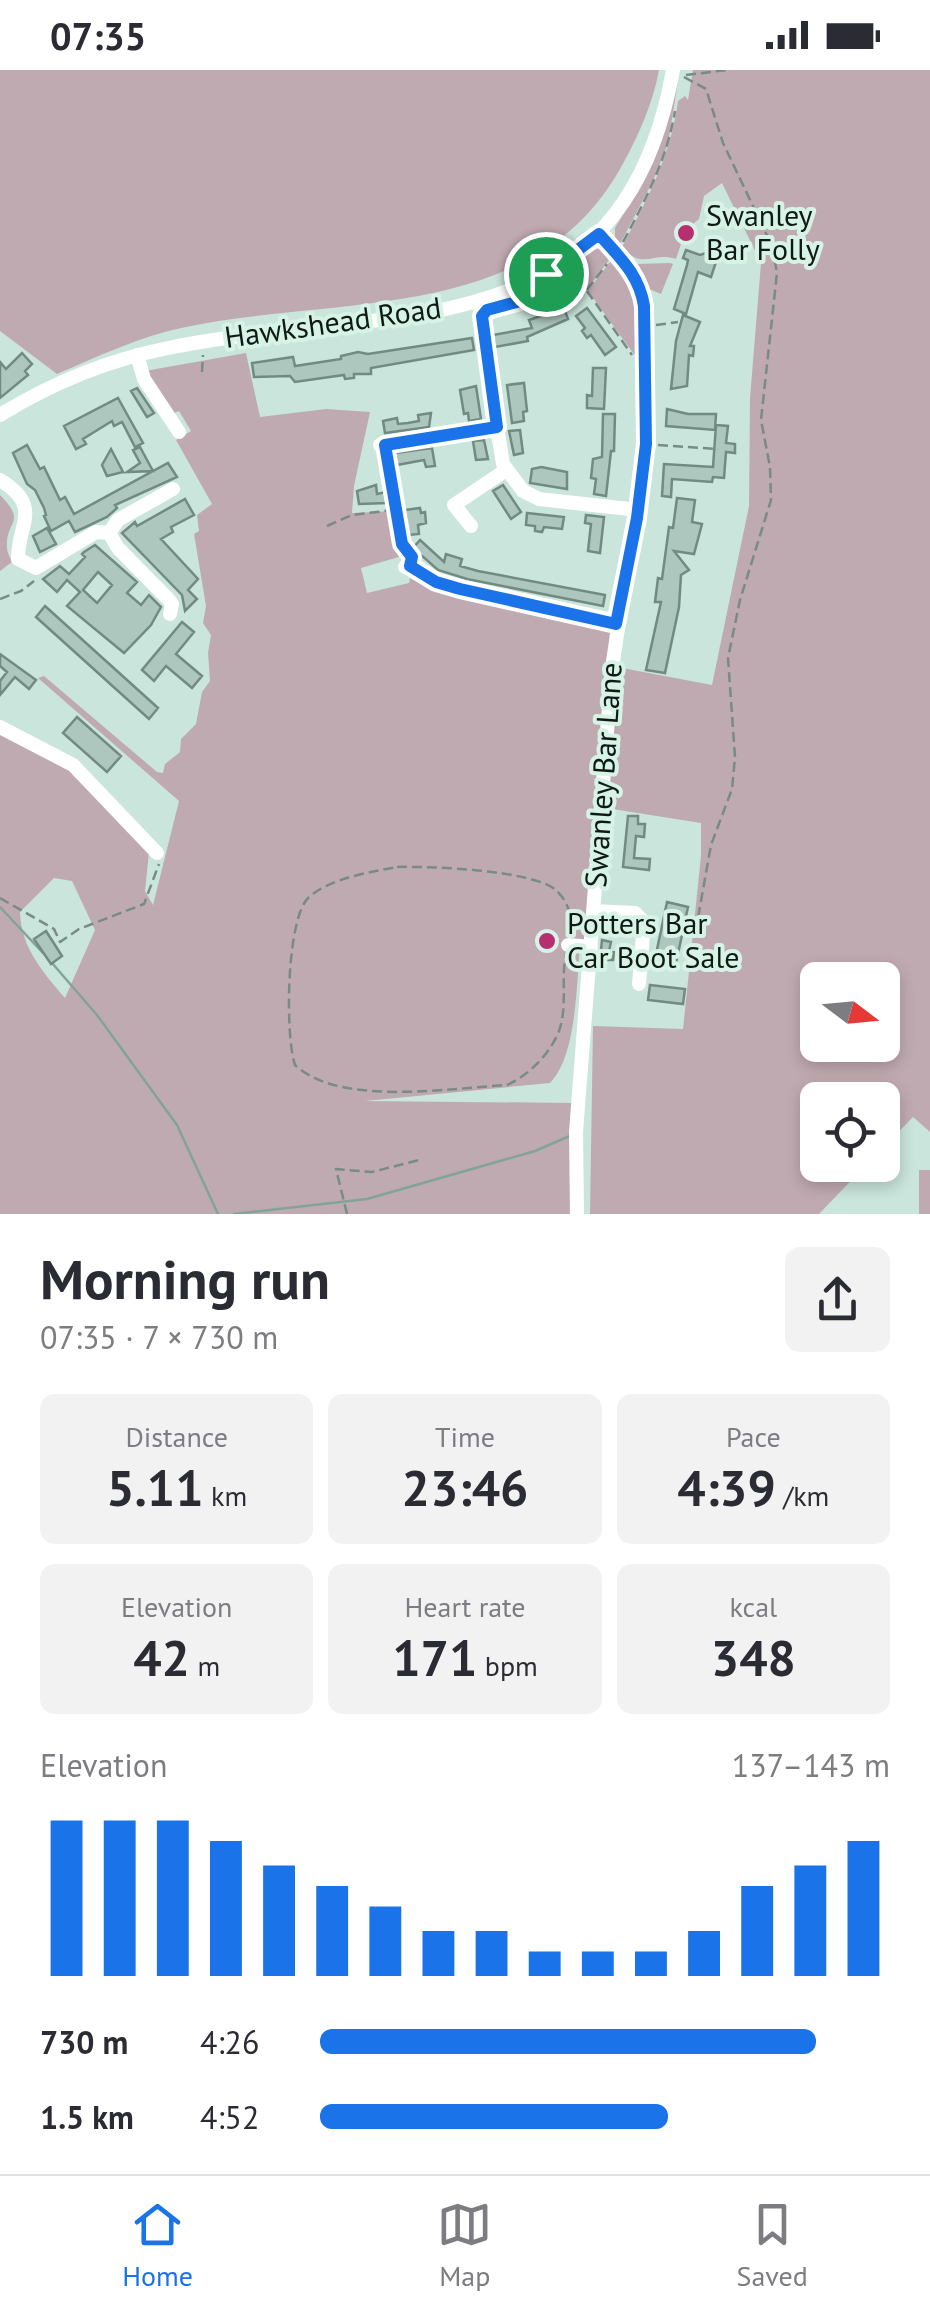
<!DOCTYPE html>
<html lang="en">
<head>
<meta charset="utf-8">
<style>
	:root { --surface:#fff; --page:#f2f2f3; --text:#2b2b33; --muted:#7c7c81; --line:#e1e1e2; --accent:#1a73e8 }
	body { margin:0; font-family:"PT Sans",sans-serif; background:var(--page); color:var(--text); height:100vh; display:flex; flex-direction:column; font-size:38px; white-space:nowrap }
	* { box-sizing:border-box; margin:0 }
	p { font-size:32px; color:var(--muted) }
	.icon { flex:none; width:55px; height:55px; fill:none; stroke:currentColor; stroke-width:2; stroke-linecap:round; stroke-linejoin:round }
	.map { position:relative; height:1144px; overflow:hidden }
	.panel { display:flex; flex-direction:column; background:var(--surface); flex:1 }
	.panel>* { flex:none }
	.needle { width:65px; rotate:106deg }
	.fabs { position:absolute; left:800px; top:892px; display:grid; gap:20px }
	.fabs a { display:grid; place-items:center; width:100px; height:100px; border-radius:15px; background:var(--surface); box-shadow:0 5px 15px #0003; font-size:50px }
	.pin { position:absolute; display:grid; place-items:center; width:85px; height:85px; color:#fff; margin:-42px; border:5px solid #fff; border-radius:50%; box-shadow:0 2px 10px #0007 }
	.round { display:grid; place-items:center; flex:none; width:105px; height:105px; border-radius:15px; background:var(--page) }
	.headline { display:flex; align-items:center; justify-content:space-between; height:170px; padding:0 40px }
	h1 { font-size:55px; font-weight:800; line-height:75px }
	.figures { display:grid; grid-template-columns:repeat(3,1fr); gap:15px; height:170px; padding:10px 40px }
	.figures div { display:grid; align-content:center; border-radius:15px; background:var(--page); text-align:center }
	.figures b { font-size:50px; font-weight:800 }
	.figures small { font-size:28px; font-weight:400 }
	.figures p { font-size:28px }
	.chart { height:280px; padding:20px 40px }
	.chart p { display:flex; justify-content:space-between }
	.chart svg { width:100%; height:180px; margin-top:10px; stroke:var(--accent); stroke-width:6 }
	ul { padding:0 40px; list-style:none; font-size:32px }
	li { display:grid; grid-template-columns:160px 120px 1fr; align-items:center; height:75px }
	li i { height:25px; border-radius:12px; background:var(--accent) }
	.status { display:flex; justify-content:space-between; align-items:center; height:70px; padding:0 50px; background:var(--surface); direction:ltr }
	.status svg { height:28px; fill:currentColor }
	.dock { display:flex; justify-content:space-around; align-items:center; height:140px; border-top:2px solid var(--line); background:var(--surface); font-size:28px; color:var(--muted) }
	.dock a { display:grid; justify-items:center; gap:5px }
	.dock .on { color:var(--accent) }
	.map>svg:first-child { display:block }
</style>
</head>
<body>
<div class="status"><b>07:35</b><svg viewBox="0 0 49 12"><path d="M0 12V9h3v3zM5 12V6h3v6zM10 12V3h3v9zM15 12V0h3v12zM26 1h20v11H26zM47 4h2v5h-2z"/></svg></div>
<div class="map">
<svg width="930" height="1144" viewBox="0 0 930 1144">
	<rect width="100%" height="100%" fill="#cae5db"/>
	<path fill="#c0aab1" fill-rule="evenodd" d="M0 0H659C653 34 637 69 620 99 532 255 336 225 186 257 141 266 99 286 57 304L0 261Z
		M693 0H930V1062L913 1047 883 1078 882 1030H818V1095H866L819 1144H590L593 956 683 959 701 786V753L606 738 617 597 712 615 749 436 750 328 761 193 722 113 704 126 699 149 693 154 688 153 676 189C652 181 643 201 622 177 647 130 671 85 678 31L685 26 688 30ZM818 910H882V975H818Z
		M678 11 668 74 653 111 619 176 615 168V158L653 93Z
		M593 179H603L612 186 589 217 577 221 575 212 559 215 555 210 557 205Z
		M613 188 633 215 638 233 640 287H636L588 221Z
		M670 193 673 194 661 224 649 219 636 194Z
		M246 283 260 347 326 339 370 342 354 416 352 443 394 441 400 475 409 484 361 498 367 523 409 513 411 503 610 560 589 869 580 878C576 916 577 985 550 1013L365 1031 575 1033 574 1144H0V663L69 698 149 782 145 821 153 835 179 731 38 608 44 606 157 702 163 703 165 694 180 682 181 669 196 654 202 622 210 611 208 583 211 565 203 553 206 536 194 464 199 461 197 445 212 434 176 370 191 361 179 341 172 344 145 301ZM54 808 72 811 95 860 65 928C43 902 21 878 20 842Z
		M0 425C28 453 5 451 7 477 7 483 10 487 12 492L0 501Z
		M919 1100H930V1144H919Z"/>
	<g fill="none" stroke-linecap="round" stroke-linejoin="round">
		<path stroke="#82a498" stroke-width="2.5" d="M0 837 43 883
			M52 893 97 945 177 1055 218 1144
			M234 1144 367 1129 535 1081 572 1065"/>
	</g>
	<path fill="#adc7be" stroke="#728b82" stroke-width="2.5" fill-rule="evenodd" d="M686 180 700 185 709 182 718 186 711 207 698 202 686 244 674 239 687 195 688 190 683 188Z
		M564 238 568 249 527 267 528 271 495 277 493 265 532 258 529 250Z
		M587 238 616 277 605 285 591 265 587 268 582 261 585 258 576 246Z
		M683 245 700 252 690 276H694L693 286 689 285 687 316 671 319 676 271Z
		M472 268 474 280 371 298V304H354V308L345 309 344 305 295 312 290 306 254 307 252 293 293 287 295 296 341 289V286L358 282 368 284Z
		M22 283 32 294 25 301 28 305 0 328V292L6 299Z
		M593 298H606L604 339 587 338V325L592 326Z
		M524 313 527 341 523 342 524 351 512 353 507 315Z
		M476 316 481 349 469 351 468 343 464 344 460 320Z
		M137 318 154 343 147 347 131 321Z
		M118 328 143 373 135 377 122 352 114 356 112 351 83 369 86 374 76 379 64 356Z
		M667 339 688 344H716L715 360 666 356Z
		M431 343 429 357 385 363 383 351 397 348 398 354 408 353 419 351 418 345Z
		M603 344H615L614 381H611L606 426 594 424 596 409 591 408 593 389 602 387Z
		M716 355 728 356 726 373 735 374V383L726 382 724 408 713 407 712 412 672 409 671 427 662 426 664 394 713 397Z
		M520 360 523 383 514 385 509 361Z
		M484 370 488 389 476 390 473 371Z
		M27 375 40 399 44 397 60 430 65 427 74 444 168 393 177 407 115 435 117 438 107 447 75 462 69 451 51 461 44 446 46 445 44 438 35 420 27 414 13 383Z
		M140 377 153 401 127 402 140 393 133 380Z
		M432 378 435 396 426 397 424 390 397 395 395 383Z
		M111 379 123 402 107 406 102 395Z
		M541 397 567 402V419L530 413 532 399Z
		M376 415 377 424 386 422 387 433 359 434 357 421Z
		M503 415 521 442 511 449 493 421Z
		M677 428 695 430 692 452 702 454 694 484 674 481 689 500 681 505 679 537 665 603 646 600 661 532H655L658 508 662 509 669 457 673 458Z
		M185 429 194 445 171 457 173 462 161 469 198 509 188 520 197 529 185 541 182 525 122 463 135 452 137 456Z
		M420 438 421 443 425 442 426 453 418 455 419 464 409 465 405 440Z
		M527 443 564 447 562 459 544 457 542 462 535 461V456L526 455Z
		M586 445 604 447 600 483 588 481 591 454 585 453Z
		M47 458 56 474 40 482 33 466Z
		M420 470 444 492 446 484 462 489 460 496 478 501 605 525 603 536 467 509 438 500 413 478Z
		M95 475 137 512 127 523 141 535 149 525 161 537 151 555 124 583 67 536 80 522 67 510 57 522 43 509 60 496 69 504 85 487 82 484 84 482ZM98 502 112 515 97 533 83 520Z
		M45 536 158 638 149 649 36 547Z
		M182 552 194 562 176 584 202 606 192 618 166 596 154 611 142 600Z
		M0 584 36 610 29 619 15 607 0 625V611L7 602 0 596Z
		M77 647 121 686 107 702 63 663Z
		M628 746H638V754H645L644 767 636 766 634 788 650 789 649 800 623 797Z
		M667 832 688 837 676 893 655 889Z
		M46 861 62 886 51 894 34 869Z
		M602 870 611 872 609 881 614 882 613 890H600Z
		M650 915 685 919 683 934 648 930Z"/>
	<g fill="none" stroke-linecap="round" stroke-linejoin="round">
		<path stroke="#788b84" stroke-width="2.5" stroke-dasharray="10 5" stroke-linecap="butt" d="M686 5 727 0
			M684 7 706 19 723 73 772 176 777 203 761 350 770 397 771 430 740 530 728 588 735 687 732 719 711 775 698 848
			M623 172C646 129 667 89 675 41
			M587 220 607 194
			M587 221 632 285
			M656 255 678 252
			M202 302 203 285
			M658 375 718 379
			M386 388 402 474 411 485
			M327 456 352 445 393 440
			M0 529 21 521 34 511
			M397 797C430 796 532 800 556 820 563 827 569 836 570 846 571 864 565 882 564 900 563 920 566 941 559 961 550 984 529 1005 507 1015 450 1018 340 1037 295 995 285 966 286 848 309 827 331 808 370 802 397 797Z
			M0 828 54 859 60 872 79 859 144 834 159 794
			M347 1144 336 1099 372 1102 419 1090"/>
		<path stroke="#fff" stroke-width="14" d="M545 204 555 222 487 240 480 251 503 394 523 421 539 429 638 440
			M555 222 570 218
			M137 285 144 309 179 362
			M0 345C52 313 108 290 168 278 386 233 622 286 673 0
			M380 375 497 357
			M0 410C44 437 17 455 18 489L36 498 96 462 109 463
			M471 456 454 435 506 400
			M109 463 118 478 169 530 172 534 170 544
			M109 463 118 450 173 419
			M405 497 416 498 436 512 461 519 616 554
			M0 657 73 695 157 783
			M594 841 635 843 644 852 639 914
			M568 875 591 877
			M577 1144 576 1062 612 598 646 374 645 236C639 204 619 187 599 163"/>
	</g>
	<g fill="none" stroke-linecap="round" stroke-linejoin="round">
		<g stroke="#fff" stroke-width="20">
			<path id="route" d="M599 164C619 187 639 204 644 236L646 374 637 448 616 554 460 519 436 512 410 496 412 487 402 474 385 375 497 357 482 246 487 240 554 222 546 204Z"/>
		</g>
		<use href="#route" stroke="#1a73e8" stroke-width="12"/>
	</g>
	<g fill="#b72f6f" stroke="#d7f3e8" stroke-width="4">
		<circle cx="686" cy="163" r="10"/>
		<circle cx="547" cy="871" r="10"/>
	</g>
	<g text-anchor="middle" stroke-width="8" stroke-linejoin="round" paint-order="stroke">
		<g font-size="30" fill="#0f1915" stroke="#d7f3e8" text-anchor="start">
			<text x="706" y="156">Swanley<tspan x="706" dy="34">Bar Folly</tspan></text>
			<text x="567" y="864">Potters Bar<tspan x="567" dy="34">Car Boot Sale</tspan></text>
		</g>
		<g font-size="30" fill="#0f1915" stroke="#d7f3e8">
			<text transform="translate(333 253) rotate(-8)" y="10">Hawkshead Road</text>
			<text transform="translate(604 705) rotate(-86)" y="10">Swanley Bar Lane</text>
		</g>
	</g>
</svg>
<div class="fabs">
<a><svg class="needle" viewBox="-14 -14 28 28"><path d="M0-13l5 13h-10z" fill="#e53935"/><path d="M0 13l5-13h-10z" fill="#7c7c81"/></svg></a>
<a><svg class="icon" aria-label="locate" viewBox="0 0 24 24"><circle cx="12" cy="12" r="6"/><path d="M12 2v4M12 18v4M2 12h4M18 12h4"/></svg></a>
</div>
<div class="pin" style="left:546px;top:204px;background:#1e9e55"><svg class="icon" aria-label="arrive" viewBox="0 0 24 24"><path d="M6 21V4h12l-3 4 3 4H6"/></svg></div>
</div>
<section class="panel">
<div class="headline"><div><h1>Morning run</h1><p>07:35 · 7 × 730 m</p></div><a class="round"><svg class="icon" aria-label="share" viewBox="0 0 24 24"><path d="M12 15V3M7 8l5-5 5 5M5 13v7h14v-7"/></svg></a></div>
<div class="figures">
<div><p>Distance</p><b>5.11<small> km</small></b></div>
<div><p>Time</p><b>23:46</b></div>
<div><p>Pace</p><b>4:39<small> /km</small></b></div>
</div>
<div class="figures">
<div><p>Elevation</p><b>42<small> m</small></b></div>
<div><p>Heart rate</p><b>171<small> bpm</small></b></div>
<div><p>kcal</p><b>348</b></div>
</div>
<div class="chart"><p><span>Elevation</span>137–143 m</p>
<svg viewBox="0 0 160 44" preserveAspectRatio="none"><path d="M5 44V6M15 44V6M25 44V6M35 44V11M45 44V17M55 44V22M65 44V27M75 44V33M85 44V33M95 44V38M105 44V38M115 44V38M125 44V33M135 44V22M145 44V17M155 44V11"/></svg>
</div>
<ul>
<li><b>730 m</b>4:26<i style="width:87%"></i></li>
<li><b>1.5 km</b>4:52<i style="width:61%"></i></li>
</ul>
</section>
<nav class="dock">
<a class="on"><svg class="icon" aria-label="home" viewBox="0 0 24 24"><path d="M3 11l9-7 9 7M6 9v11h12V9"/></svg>Home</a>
<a><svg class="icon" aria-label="map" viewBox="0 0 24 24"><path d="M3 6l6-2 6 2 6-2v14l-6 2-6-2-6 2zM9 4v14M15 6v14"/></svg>Map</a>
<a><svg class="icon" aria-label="saved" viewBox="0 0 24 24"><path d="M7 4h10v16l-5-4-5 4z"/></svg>Saved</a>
</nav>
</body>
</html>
